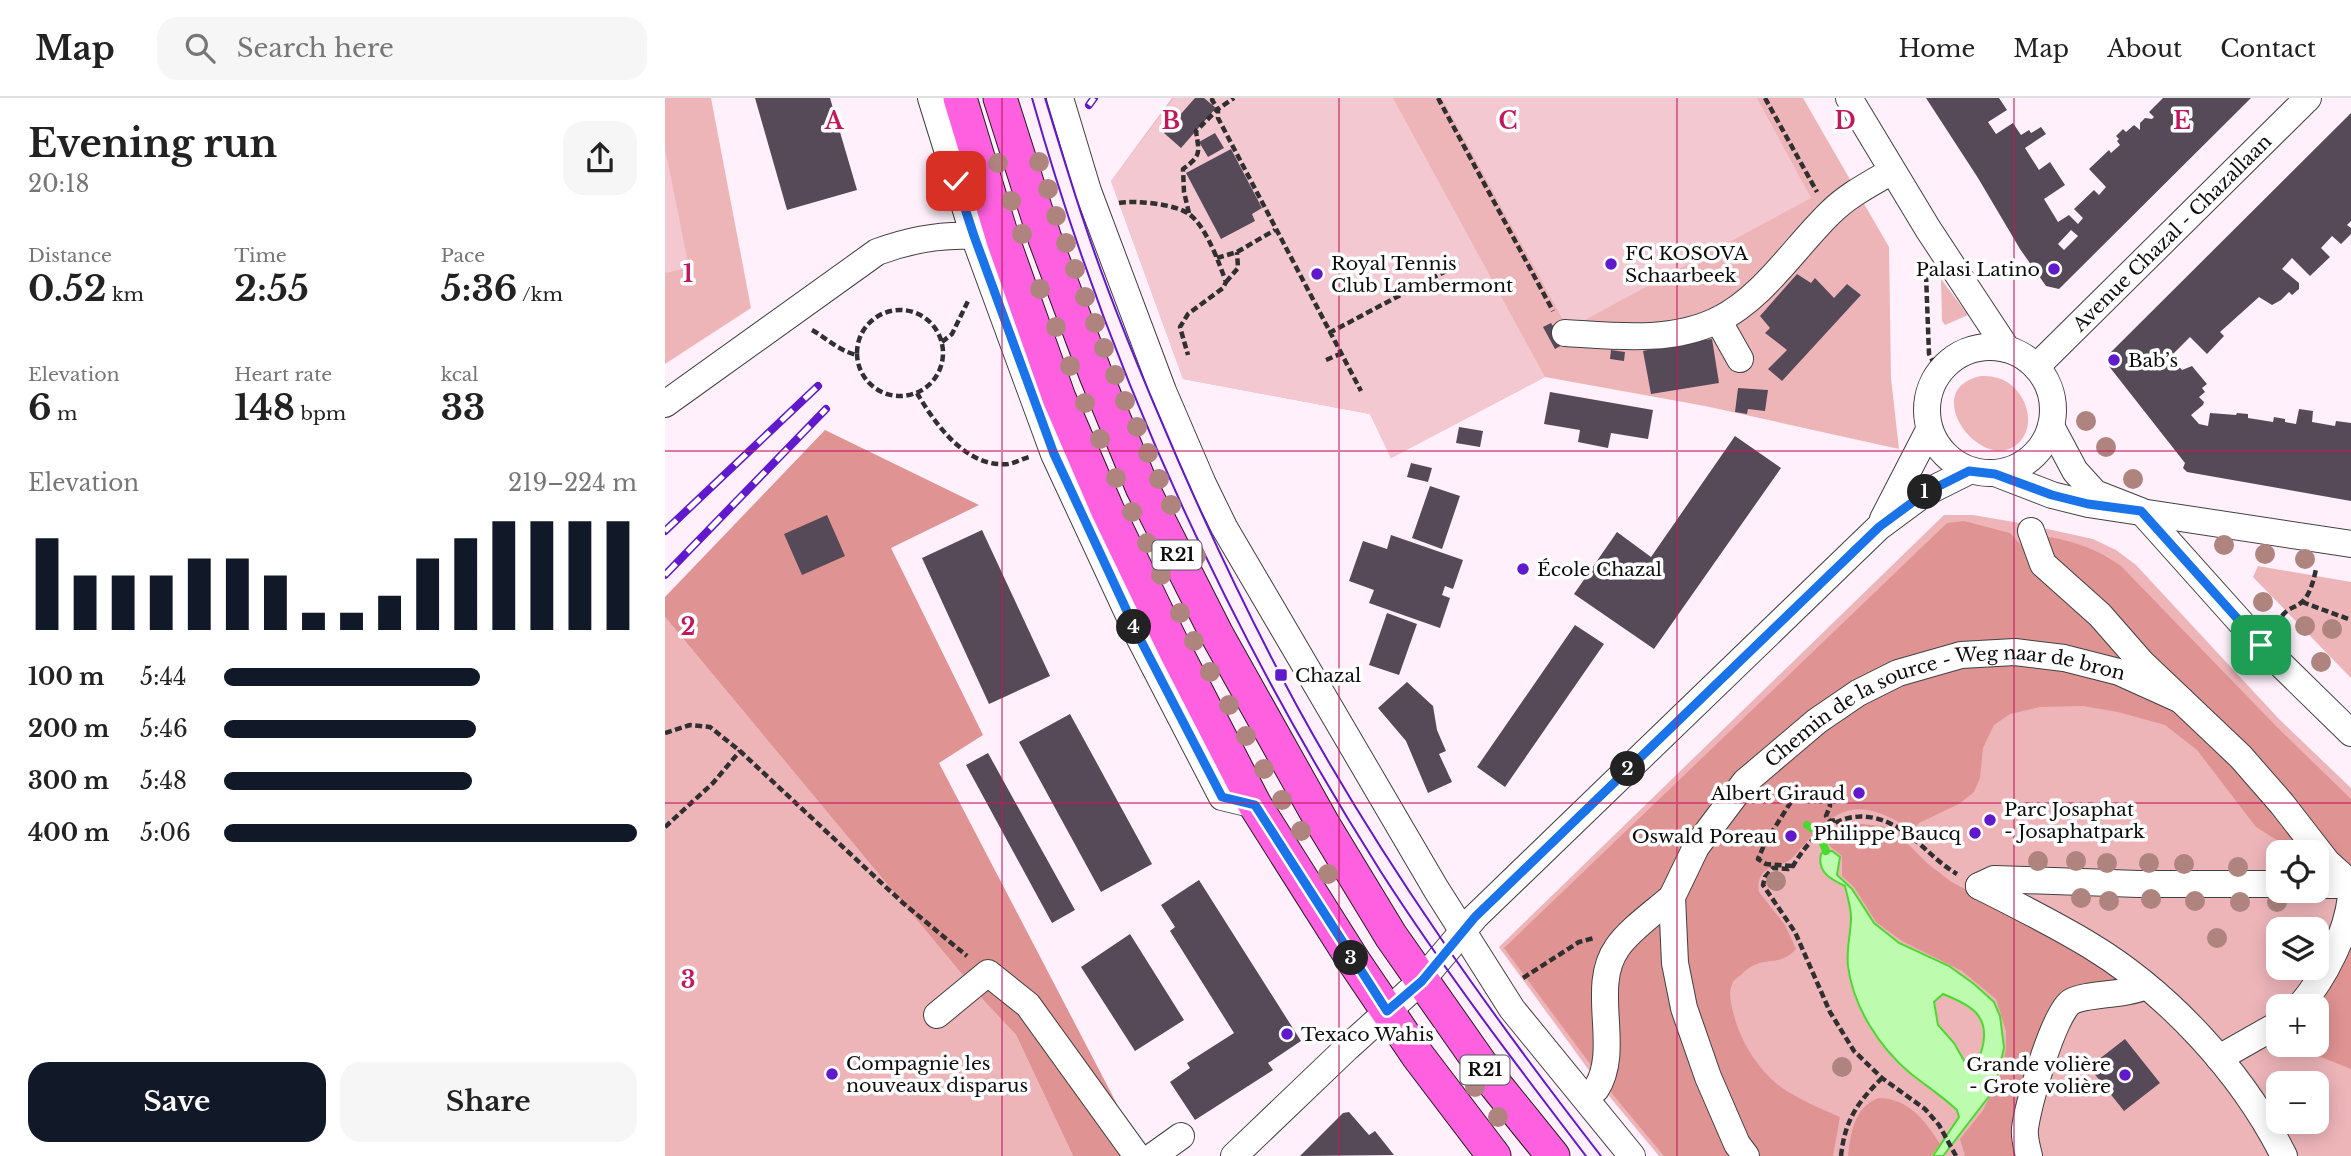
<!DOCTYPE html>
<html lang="en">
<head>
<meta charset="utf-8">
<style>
	:root { --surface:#fff; --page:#f6f6f6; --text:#222; --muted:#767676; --line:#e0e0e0; --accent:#111827 }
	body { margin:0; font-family:"Libre Baskerville",serif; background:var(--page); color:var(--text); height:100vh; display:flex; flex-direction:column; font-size:26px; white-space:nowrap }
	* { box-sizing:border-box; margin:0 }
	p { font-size:23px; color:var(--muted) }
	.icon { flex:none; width:38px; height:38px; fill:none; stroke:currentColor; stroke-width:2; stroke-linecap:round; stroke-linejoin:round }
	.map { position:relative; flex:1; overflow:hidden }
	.sheet { display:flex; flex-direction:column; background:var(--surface); width:665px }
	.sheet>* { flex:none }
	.fabs { position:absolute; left:1601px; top:742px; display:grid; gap:14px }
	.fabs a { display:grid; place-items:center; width:63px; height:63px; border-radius:14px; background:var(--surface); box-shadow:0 4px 18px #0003; font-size:35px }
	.pin { position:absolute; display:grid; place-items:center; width:60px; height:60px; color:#fff; margin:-30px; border-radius:14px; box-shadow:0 4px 10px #0006 }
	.km { position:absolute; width:35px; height:35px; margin:-18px; border-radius:50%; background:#222; color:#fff; font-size:19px; line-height:35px; text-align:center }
	.round { display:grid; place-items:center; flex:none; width:74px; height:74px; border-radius:21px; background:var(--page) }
	.head { display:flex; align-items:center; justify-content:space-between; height:119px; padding:0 28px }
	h1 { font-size:38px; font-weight:700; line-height:52px }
	.figures { display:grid; grid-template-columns:repeat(3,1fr); gap:10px; height:119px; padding:7px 28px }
	.figures div { display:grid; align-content:center }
	.figures b { font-size:35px; font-weight:700 }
	.figures small { font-size:19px; font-weight:400 }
	.figures p { font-size:19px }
	.chart { height:196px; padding:14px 28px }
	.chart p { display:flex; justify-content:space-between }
	.chart svg { width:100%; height:126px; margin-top:7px; stroke:var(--accent); stroke-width:6 }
	.button { display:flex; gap:14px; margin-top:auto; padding:14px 28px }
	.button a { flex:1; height:80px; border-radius:21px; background:var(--accent); color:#fff; font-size:28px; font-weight:700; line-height:80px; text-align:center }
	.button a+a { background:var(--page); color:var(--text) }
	ul { padding:0 28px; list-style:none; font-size:23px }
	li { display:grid; grid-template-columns:112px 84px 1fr; align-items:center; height:52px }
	li i { height:18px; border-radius:9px; background:var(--accent) }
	header { display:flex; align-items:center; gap:42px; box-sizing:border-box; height:98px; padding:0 35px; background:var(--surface); border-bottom:2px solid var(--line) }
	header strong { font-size:33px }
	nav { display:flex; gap:38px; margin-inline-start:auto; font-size:24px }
	.search { width:490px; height:63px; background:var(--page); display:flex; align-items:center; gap:18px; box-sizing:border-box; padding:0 24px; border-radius:21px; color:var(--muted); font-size:26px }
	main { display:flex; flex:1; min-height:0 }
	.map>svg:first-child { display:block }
</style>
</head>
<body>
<header>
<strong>Map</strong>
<div class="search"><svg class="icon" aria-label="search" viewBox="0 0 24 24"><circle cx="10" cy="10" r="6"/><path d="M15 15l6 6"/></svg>Search here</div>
<nav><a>Home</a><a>Map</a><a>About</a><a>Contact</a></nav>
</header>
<main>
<section class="sheet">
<div class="head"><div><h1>Evening run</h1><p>20:18</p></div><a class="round"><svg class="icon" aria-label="share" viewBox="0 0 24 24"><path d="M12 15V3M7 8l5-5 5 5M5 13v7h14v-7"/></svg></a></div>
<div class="figures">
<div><p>Distance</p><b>0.52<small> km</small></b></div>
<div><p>Time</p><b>2:55</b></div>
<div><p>Pace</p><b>5:36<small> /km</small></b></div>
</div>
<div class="figures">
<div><p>Elevation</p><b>6<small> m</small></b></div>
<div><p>Heart rate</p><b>148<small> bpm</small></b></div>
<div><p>kcal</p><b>33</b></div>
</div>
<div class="chart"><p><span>Elevation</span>219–224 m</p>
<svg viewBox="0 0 160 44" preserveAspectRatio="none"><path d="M5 44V12M15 44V25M25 44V25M35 44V25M45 44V19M55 44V19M65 44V25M75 44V38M85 44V38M95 44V32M105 44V19M115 44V12M125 44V6M135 44V6M145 44V6M155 44V6"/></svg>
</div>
<ul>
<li><b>100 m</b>5:44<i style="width:62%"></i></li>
<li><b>200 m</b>5:46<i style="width:61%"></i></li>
<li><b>300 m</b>5:48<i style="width:60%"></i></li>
<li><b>400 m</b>5:06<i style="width:100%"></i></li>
</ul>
<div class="button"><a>Save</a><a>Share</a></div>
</section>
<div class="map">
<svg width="1686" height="1058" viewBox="0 0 1686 1058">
	<rect width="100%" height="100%" fill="#fff0fb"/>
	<path fill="#eeb5b9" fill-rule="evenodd" d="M0 0H46L86 210 0 266Z
		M507 0H1138L1224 149 1226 280 1234 351 1040 308 880 279 726 360 705 316 518 281 446 83Z
		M1276 181 1303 217 1280 227 1277 223Z
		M1316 278C1325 278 1334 279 1342 284 1363 297 1373 331 1350 348 1313 373 1254 291 1316 278Z
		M1279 417H1308L1349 424 1428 441 1451 452 1471 467 1614 621 1686 690V1058H994L934 986 834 849ZM1614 754H1652V793H1614ZM1614 831H1652V870H1614ZM1614 908H1652V947H1614ZM1614 985H1652V1024H1614Z
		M1593 468 1686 484V580L1588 479Z
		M0 519 320 904 351 937 408 1058H0Z"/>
	<path fill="#e09393" d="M160 332 314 407 226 450 318 637 274 665 479 1058H408L351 937 320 904 0 519V499Z
		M1299 423 1345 435 1356 447 1371 471 1480 578 1332 546 1135 624 1000 792 959 832 931 974 839 850 1282 425Z
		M1380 438C1411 444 1430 450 1456 468L1612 629 1686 701V774L1385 462Z
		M1350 567C1383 571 1418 575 1450 584 1531 608 1593 693 1647 754H1631L1591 729 1532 652 1500 627 1453 614 1418 608 1375 609 1345 616 1329 627 1318 650 1315 680 1309 694 1294 706 1254 725 1248 732C1230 722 1208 708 1186 712 1165 716 1149 736 1135 751 1132 755 1128 760 1123 763 1114 768 1102 767 1096 778 1093 784 1093 789 1094 794L1120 827 1131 851C1112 872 1098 854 1076 877 1073 879 1070 881 1068 884 1062 895 1067 910 1070 921 1078 949 1100 982 1127 996 1142 1005 1159 1012 1175 1019L1168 1058H1092L1078 1035 1026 905 1017 827 1022 784 1098 679 1206 600 1265 578 1302 568Z
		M1187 725 1217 728 1227 734 1239 742 1262 765 1285 783 1391 840 1456 883 1412 896 1355 1058H1300L1295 1041 1318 1012 1335 978 1341 951V933L1331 901 1297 873 1237 843 1211 824 1189 789 1177 778V758C1169 750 1161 749 1160 736L1171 728Z
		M996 815 1072 1058H999L944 992 950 872Z
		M1686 835V971L1641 953 1637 947H1652V908H1646Z
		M1213 1000C1243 1000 1260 1022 1275 1046L1266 1058H1183C1186 1034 1189 1010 1213 1000Z"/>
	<path fill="#f4c8d1" d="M509 0H728L880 279 726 360 705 316 518 281 446 83Z
		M777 0H1092L1146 100 903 231Z
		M0 50 24 170 0 175Z"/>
	<path fill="#bdfcaf" stroke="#4ada2f" stroke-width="2" fill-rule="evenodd" d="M1161 753H1167L1175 759 1172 777 1187 791 1209 825 1234 845 1284 868 1309 886 1329 904 1335 918 1339 950 1332 979 1325 997 1278 1058H1268L1294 1019 1292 1012C1277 998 1260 987 1245 975 1214 949 1188 908 1183 868 1181 851 1186 836 1186 819 1186 810 1183 801 1181 792L1180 788C1165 781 1152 774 1156 756ZM1278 896C1306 907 1326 918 1317 951 1315 958 1313 965 1307 970L1302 968 1289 945 1273 927 1269 904Z"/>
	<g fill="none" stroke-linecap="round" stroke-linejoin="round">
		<path stroke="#4ada2f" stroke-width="8" d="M1142 727 1154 735 1161 753"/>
	</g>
	<path fill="#564a58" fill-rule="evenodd" d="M90 0H165L192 92 122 112Z
		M530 0H539L551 10 516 50 499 35Z
		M1261 0H1334L1342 12 1323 24 1331 36 1348 25 1356 37 1364 32 1366 35 1376 29 1381 36 1360 50 1374 72 1385 64 1400 87 1379 101 1393 124 1404 117 1413 126 1418 120 1409 111 1429 92 1434 97 1441 89 1424 71 1444 52 1446 55 1455 47 1452 43 1454 41 1451 38 1458 31 1461 34 1469 27 1475 32V25L1480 20 1487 21 1489 19 1484 14 1498 0H1586L1394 191 1381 188 1355 151 1313 80ZM1406 132 1413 138 1399 152 1393 146Z
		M1686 15V123L1682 127 1686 130V136L1676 146 1667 138 1656 150 1665 159 1645 178 1627 160 1617 171 1634 185V191L1627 197 1624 194 1616 202 1607 207 1594 199 1555 234 1559 238 1542 256 1525 239 1505 259 1517 272 1527 268 1542 286 1537 290 1540 294 1534 299 1539 304 1538 307 1526 317 1534 326 1543 328 1545 315 1571 317 1572 315 1583 316V320L1608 324 1609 319 1620 321V324L1631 326 1634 311 1648 313 1647 324 1670 328 1671 323 1686 325V403L1522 374 1518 370 1520 365 1443 267V257Z
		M550 35 559 50 543 59 534 44Z
		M566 51 597 110 587 116 590 123 556 141 521 75Z
		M1132 176 1146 185 1150 180 1169 200 1182 186 1196 197 1117 283 1103 271 1122 252 1100 235 1105 230 1095 218Z
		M886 225 899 246 890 251 878 229Z
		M990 239 1032 243 1047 241 1054 285 986 296 978 253 992 250Z
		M946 252 960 254 959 263 945 261Z
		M1073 290 1103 292 1100 313 1083 311 1082 316 1070 314Z
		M885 294 988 312 983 341 946 335 943 350 913 344 915 332 879 326Z
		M794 329 818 333 815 349 791 345Z
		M1070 338 1116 370 989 551 909 496 952 434 986 459Z
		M746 365 767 370 763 384 742 379Z
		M765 388 795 398 777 451 747 440Z
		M162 417 180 458 137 477 119 436Z
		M317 432 385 578 324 606 257 460Z
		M726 437 798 462 788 491 780 488 777 497 785 500 775 530 704 505 709 492 684 483 698 443 722 451Z
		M722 515 752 526 734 577 704 567Z
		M910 527 939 546 840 689 812 669Z
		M742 584 768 608 772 632 781 653 774 656 787 684 763 695 741 643 713 610Z
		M405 616 487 766 436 794 354 644Z
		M323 655 410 812 387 825 301 667Z
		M534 782 636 943 603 965 608 972 530 1022 505 984 525 970 522 965 569 935 505 833 510 829 496 807Z
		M465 836 519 922 470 953 416 869Z
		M1460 941 1495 985 1459 1013 1424 969Z
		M684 1014 704 1037 710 1033 729 1057 635 1058 678 1015Z"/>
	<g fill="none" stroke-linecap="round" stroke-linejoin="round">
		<g stroke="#414141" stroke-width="28">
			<g id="minor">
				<path d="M266 0 309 138 389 356 474 539 557 699 590 707"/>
				<path d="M395 0 423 93 498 293 538 386 559 429 771 791 847 911 967 1058"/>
				<path d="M1184 0 1263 131 1342 251"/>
				<path d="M1053 222 1075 261"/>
				<path d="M900 235C950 238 1006 245 1053 222 1099 199 1129 150 1165 115 1183 97 1205 86 1227 73"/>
				<circle cx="1325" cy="312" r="63"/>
				<path id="s1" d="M1371 269 1643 0"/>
				<path d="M0 306 212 154C244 142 274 136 309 138"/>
				<path d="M1386 328 1410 373 1430 395 1476 413 1596 547 1686 635"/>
				<path d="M1330 375 1387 397 1423 406 1686 446"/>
				<path d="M1218 421 1264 332"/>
				<path d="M1366 433 1378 466 1435 517 1477 565 1576 659 1617 706 1662 764 1686 786"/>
				<path d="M1652 787H1686"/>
				<path d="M1314 788C1352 807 1390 826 1426 848 1505 896 1578 976 1619 1058"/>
				<path d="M1314 788 1329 781 1474 786H1614"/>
				<path d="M1635 908C1659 880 1682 836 1686 798"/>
				<path d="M272 917 323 875 363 907 472 1058"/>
				<path d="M1554 960 1614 926"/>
				<path d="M931 991C957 951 924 890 952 850 964 832 990 814 1007 799"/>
				<path d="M488 1058 516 1038"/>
				<path d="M569 1058 683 949 756 883 810 819 1214 429 1260 395 1304 373"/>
				<path id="s2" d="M1081 1058 1072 1046 1043 979 1019 910 1010 865 1007 799 1031 749 1080 684 1152 623 1193 595 1233 575 1296 557 1350 554 1399 560 1454 574 1516 602"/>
				<path d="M1364 1058C1362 1049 1359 1040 1360 1031 1362 1009 1389 914 1406 904 1421 895 1459 898 1481 888"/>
			</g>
		</g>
		<g stroke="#1f1f1f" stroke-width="35">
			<path id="major" d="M295 0 338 142 394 300 442 411 512 556 590 707 690 865 753 958 829 1058
				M335 0 380 141 431 277 477 389 551 535 658 726 726 838 829 985 888 1058"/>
		</g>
		<path stroke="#303030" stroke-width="4.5" stroke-dasharray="7 3.5" stroke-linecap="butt" d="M548 0 547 2 553 11V20L696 293
			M773 0 888 213
			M1100 0 1152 94
			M454 105C471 102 510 106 524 116 541 128 554 165 561 184L558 190 523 216 515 229 523 257
			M524 115 519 94 518 71C537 57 534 55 531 33L553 11 569 0
			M552 160 572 154 610 132
			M1261 177 1264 256 1274 275
			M561 184 573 170 572 154
			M192 255a43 43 0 1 1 86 0a43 43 0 1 1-86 0Z
			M147 232C163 241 174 253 192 257
			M664 235 794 166
			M277 244 287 236 304 201
			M661 262 675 256
			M252 295C270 326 301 370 343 366 350 365 357 361 364 359
			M1637 504 1686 522
			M1617 518C1624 509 1630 510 1637 504 1645 497 1649 481 1651 471
			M0 635 25 627 45 629 75 653 238 805 302 858
			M0 729 48 685 75 653
			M1127 768 1101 766 1093 761 1100 745 1129 699 1147 694 1164 699 1165 708 1161 718 1165 723 1172 722
			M858 880 914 844 929 840
			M1176 1058C1180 1022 1192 1005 1217 980
			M1291 1058 1274 1027 1260 1011 1217 980 1189 953 1165 914 1130 834 1098 787 1100 779 1108 770 1123 771 1128 768C1156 720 1198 701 1245 738 1263 752 1272 764 1292 776"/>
		<use href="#minor" stroke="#fff" stroke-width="26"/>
		<use href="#major" stroke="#ff60df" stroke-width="33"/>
		<path stroke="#6019cc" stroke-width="2" d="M367 0C444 273 564 534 716 774 779 872 850 965 921 1058
			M380 0C393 42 406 85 420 127 441 190 466 252 492 313 534 413 580 512 632 608 719 767 825 915 936 1058"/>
		<g stroke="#6019cc" stroke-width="8">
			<path id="rail" d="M424 7 429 0
				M0 433 153 288
				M0 477 161 311"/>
		</g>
		<use href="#rail" stroke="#fff" stroke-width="5" stroke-dasharray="16" stroke-linecap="butt"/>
	</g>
	<g fill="#af847e">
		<circle cx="374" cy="64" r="10"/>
		<circle cx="333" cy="65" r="10"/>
		<circle cx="383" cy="91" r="10"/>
		<circle cx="346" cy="103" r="10"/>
		<circle cx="391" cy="118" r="10"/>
		<circle cx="357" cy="136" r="10"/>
		<circle cx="401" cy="145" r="10"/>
		<circle cx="410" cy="171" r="10"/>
		<circle cx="375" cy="191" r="10"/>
		<circle cx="420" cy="199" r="10"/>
		<circle cx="430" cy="225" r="10"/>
		<circle cx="391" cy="229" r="10"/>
		<circle cx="439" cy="250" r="10"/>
		<circle cx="405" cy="268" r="10"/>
		<circle cx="450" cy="277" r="10"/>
		<circle cx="460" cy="303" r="10"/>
		<circle cx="420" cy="305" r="10"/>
		<circle cx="1421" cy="323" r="10"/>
		<circle cx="472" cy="329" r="10"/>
		<circle cx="435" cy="341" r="10"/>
		<circle cx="1441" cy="349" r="10"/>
		<circle cx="483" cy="355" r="10"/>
		<circle cx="451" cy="380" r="10"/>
		<circle cx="494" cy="381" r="10"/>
		<circle cx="1468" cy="381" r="10"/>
		<circle cx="506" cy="407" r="10"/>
		<circle cx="467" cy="414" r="10"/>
		<circle cx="482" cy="445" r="10"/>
		<circle cx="1559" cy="447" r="10"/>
		<circle cx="1600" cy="456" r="10"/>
		<circle cx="531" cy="458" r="10"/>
		<circle cx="1640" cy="461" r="10"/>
		<circle cx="496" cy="477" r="10"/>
		<circle cx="1598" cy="504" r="10"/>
		<circle cx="515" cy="515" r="10"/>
		<circle cx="1640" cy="528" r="10"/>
		<circle cx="1667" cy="531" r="10"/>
		<circle cx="529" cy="543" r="10"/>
		<circle cx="1656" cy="564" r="10"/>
		<circle cx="545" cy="574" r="10"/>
		<circle cx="564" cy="607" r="10"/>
		<circle cx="581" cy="638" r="10"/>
		<circle cx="599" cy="671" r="10"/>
		<circle cx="617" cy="702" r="10"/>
		<circle cx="636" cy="733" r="10"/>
		<circle cx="1373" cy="763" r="10"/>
		<circle cx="1411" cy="763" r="10"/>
		<circle cx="1442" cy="765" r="10"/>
		<circle cx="1484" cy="765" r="10"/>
		<circle cx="1519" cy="766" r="10"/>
		<circle cx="1573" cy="769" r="10"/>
		<circle cx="663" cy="776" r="10"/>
		<circle cx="1111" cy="783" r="10"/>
		<circle cx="1416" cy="800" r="10"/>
		<circle cx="1486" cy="801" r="10"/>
		<circle cx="1444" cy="803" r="10"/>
		<circle cx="1530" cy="803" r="10"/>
		<circle cx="1575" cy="804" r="10"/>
		<circle cx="1612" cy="804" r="10"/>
		<circle cx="1552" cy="840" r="10"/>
		<circle cx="1177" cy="969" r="10"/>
		<circle cx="810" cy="989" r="10"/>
		<circle cx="833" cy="1019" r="10"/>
	</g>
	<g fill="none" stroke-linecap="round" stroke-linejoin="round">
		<g stroke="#fff" stroke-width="14">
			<path id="route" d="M291 83 309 138 389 356 474 539 557 699 590 707 722 913 757 883 810 819 1214 429 1260 395 1304 373 1330 376 1387 397 1423 406 1476 413 1596 547"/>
		</g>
		<use href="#route" stroke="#1a73e8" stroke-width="9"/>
	</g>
	<path fill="none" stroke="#c2185b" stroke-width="2" stroke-opacity="0.55" d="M337 0V1058M674 0V1058M1012 0V1058M1349 0V1058M0 353H1686M0 705H1686"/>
	<g fill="#6019cc" stroke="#fff" stroke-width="2.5">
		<circle cx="946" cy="166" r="7"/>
		<circle cx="1389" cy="171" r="7"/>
		<circle cx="652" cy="176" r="7"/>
		<circle cx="1449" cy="262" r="7"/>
		<circle cx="858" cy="471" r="7"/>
		<rect x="609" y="570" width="14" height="14" rx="3.5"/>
		<circle cx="1194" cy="695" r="7"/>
		<circle cx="1325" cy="722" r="7"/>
		<circle cx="1310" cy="735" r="7"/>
		<circle cx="1126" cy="738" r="7"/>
		<circle cx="622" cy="936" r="7"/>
		<circle cx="167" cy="976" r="7"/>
		<circle cx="1460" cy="977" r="7"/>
	</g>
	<g text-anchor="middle" stroke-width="7" stroke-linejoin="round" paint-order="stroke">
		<g fill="#fff" stroke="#565656" stroke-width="2">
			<rect x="487.5" y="442.5" width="49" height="29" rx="5"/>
			<rect x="795.5" y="957.5" width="49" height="29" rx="5"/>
		</g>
		<g font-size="18" font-weight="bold" fill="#0e0e0e">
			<text x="512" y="463">R21</text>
			<text x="820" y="978">R21</text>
		</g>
		<g font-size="19" fill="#0e0e0e" stroke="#fff">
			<text dy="7" stroke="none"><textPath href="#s1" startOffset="191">Avenue Chazal - Chazallaan</textPath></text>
			<text dy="7" stroke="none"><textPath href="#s2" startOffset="635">Chemin de la source - Weg naar de bron</textPath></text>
		</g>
		<g font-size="19" fill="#0e0e0e" stroke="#fff" text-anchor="start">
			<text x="960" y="162">FC KOSOVA<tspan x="960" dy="22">Schaarbeek</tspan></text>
			<text x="666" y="172">Royal Tennis<tspan x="666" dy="22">Club Lambermont</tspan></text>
			<text x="1375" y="178" text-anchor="end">Palasi Latino</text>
			<text x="1463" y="269">Bab’s</text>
			<text x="872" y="478">École Chazal</text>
			<text x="630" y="584">Chazal</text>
			<text x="1180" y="702" text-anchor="end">Albert Giraud</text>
			<text x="1339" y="718">Parc Josaphat<tspan x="1339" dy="22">- Josaphatpark</tspan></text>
			<text x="1296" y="742" text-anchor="end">Philippe Baucq</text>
			<text x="1112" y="745" text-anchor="end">Oswald Poreau</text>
			<text x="636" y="943">Texaco Wahis</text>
			<text x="181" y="972">Compagnie les<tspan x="181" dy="22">nouveaux disparus</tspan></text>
			<text x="1446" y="973" text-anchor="end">Grande volière<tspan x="1446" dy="22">- Grote volière</tspan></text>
		</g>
	</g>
	<g font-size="23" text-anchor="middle" font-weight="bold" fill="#c2185b" stroke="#fff" stroke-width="7" stroke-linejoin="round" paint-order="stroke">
		<text x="169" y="31">A</text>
		<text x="506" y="31">B</text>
		<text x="843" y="31">C</text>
		<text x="1180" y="31">D</text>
		<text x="1517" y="31">E</text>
		<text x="23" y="184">1</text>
		<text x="23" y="537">2</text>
		<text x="23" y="890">3</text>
	</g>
</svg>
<div class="fabs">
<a><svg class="icon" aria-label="locate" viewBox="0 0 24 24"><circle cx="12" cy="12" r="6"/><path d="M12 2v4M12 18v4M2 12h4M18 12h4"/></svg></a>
<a><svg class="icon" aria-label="layers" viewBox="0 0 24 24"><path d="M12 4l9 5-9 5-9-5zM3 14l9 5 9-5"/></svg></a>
<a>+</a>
<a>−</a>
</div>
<div class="pin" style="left:1596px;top:547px;background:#1e9e55"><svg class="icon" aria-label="arrive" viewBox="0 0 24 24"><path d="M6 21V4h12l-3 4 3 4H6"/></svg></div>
<div class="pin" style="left:291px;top:83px;background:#d93025"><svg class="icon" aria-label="check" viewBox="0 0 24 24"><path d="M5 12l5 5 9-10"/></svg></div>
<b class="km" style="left:1260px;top:394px">1</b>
<b class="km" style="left:963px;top:671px">2</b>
<b class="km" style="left:686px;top:860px">3</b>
<b class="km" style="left:469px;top:529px">4</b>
</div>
</main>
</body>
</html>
